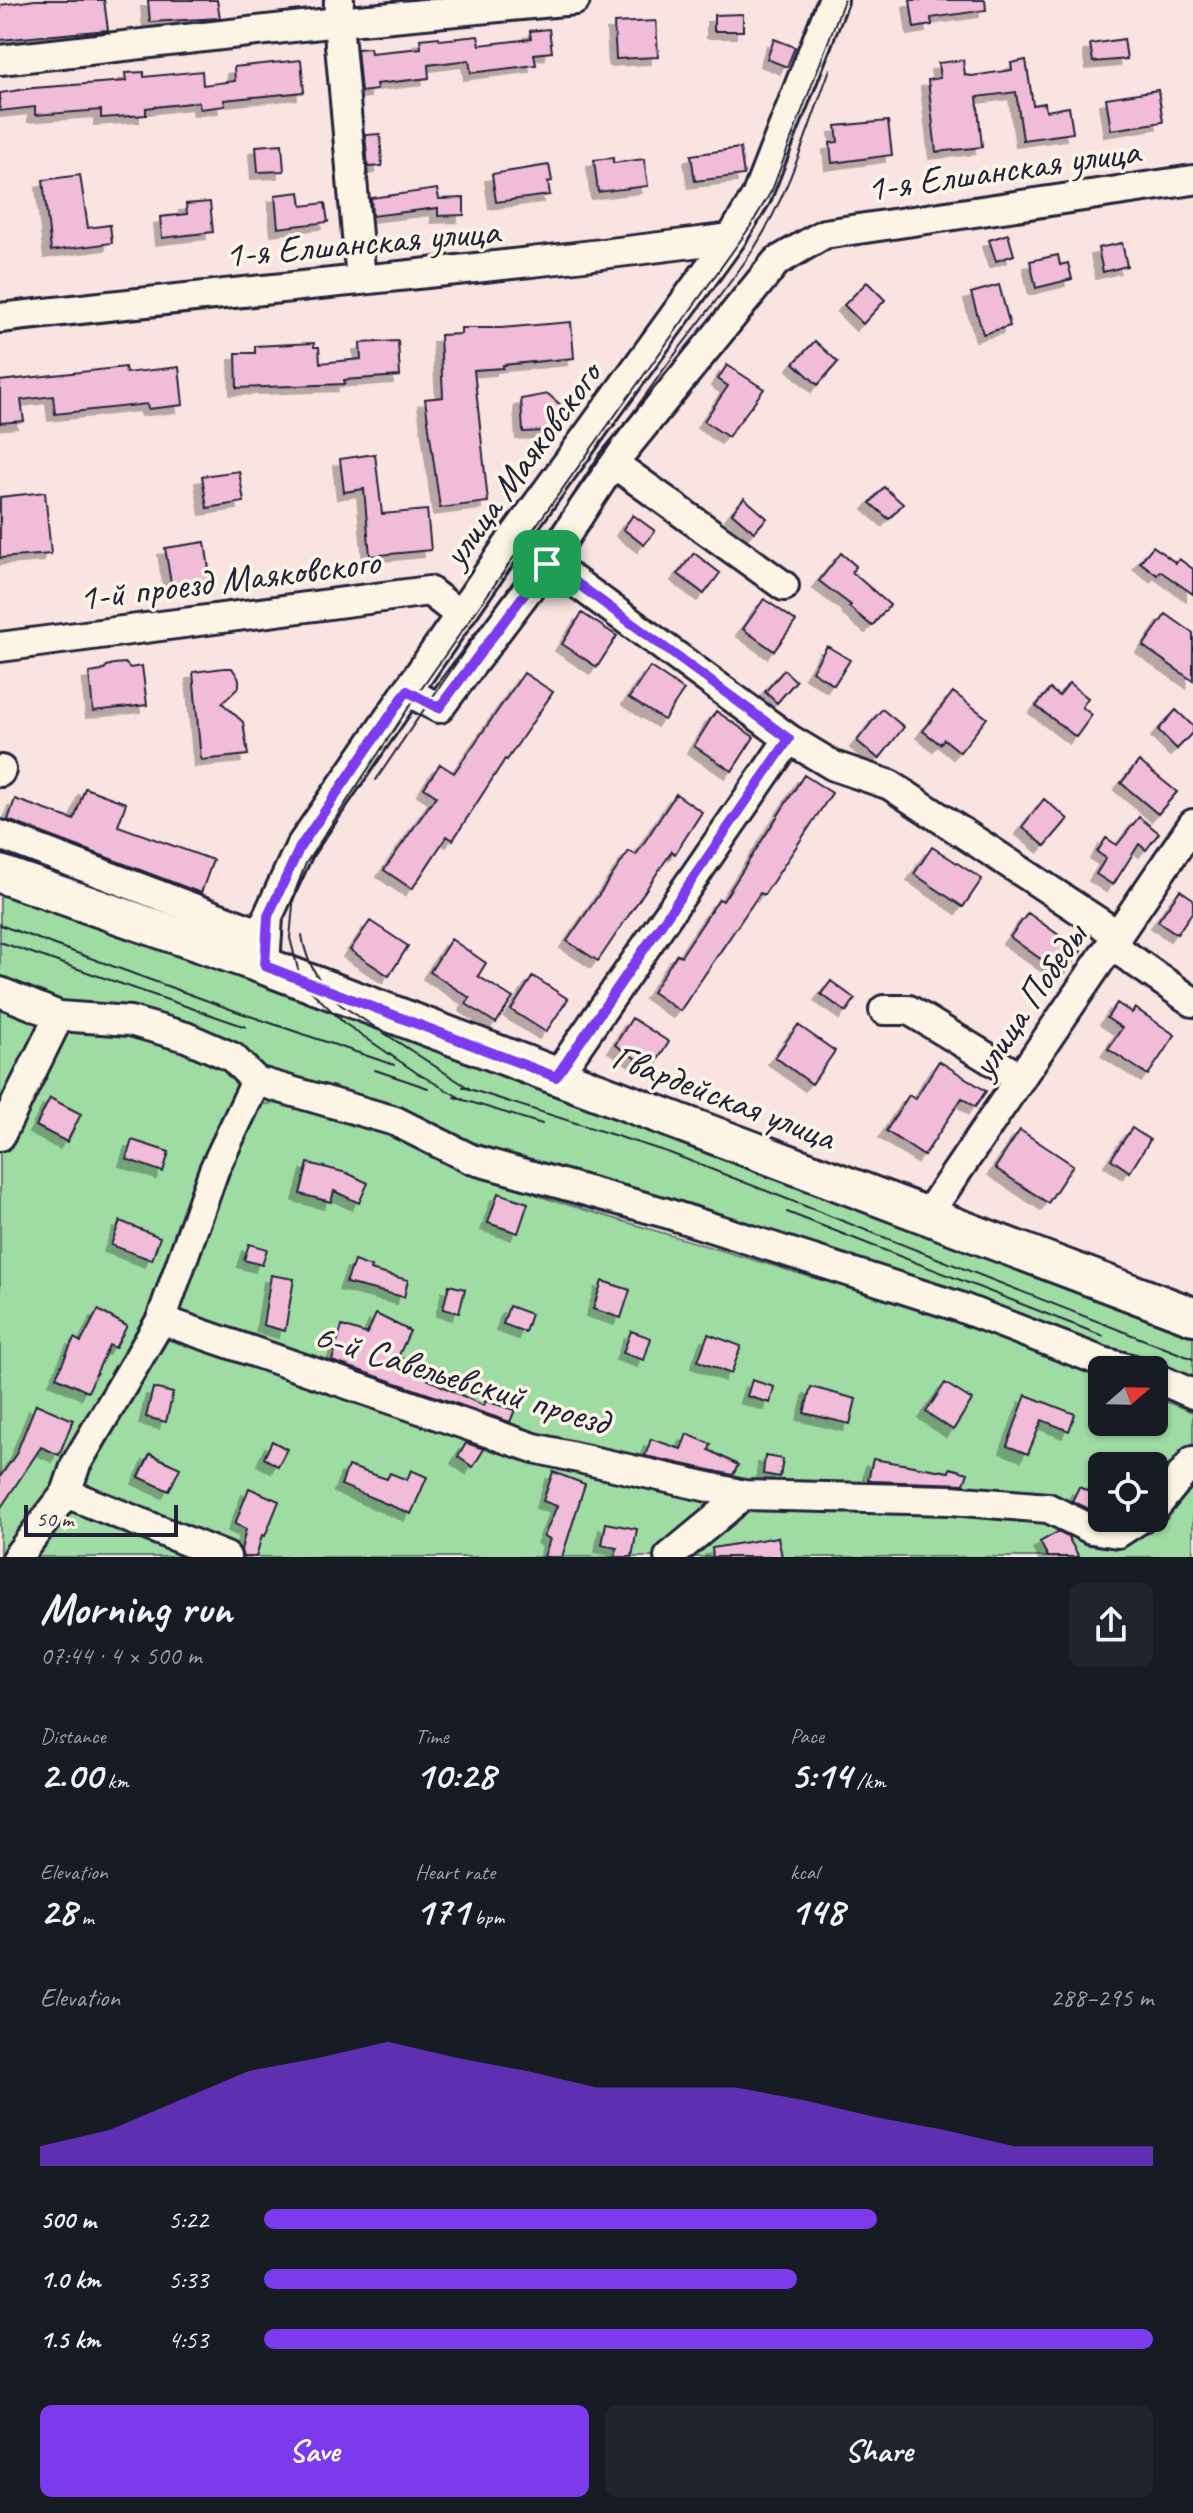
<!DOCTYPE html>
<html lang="en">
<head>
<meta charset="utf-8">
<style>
	:root { --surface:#171b24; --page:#20242c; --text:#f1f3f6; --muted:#9ea1a6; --accent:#7c3aed }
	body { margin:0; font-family:Caveat,sans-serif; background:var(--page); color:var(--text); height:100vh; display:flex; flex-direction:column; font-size:30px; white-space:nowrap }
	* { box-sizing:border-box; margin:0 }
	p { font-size:26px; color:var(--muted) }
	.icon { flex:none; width:44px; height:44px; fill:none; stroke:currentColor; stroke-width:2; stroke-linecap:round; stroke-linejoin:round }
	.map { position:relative; height:1557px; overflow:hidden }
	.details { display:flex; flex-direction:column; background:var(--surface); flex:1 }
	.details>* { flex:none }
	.needle { width:52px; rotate:70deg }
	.fabs { position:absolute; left:1088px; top:1356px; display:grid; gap:16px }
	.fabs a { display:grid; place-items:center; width:80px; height:80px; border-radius:12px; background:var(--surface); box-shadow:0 2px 6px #0004; font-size:40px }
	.scale { position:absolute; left:24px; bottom:20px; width:154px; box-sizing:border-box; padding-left:8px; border:4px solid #22223b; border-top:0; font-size:22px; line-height:28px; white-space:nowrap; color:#22223b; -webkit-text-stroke:6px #fcf5e5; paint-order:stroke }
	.pin { position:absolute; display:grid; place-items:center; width:68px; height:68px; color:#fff; margin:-34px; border-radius:16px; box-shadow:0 4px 12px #0006 }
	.round { display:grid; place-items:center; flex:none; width:84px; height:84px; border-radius:12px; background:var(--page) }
	.summary { display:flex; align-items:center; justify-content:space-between; height:136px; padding:0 40px }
	h1 { font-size:44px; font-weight:700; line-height:60px }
	.metrics { display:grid; grid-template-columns:repeat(3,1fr); gap:12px; height:136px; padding:8px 40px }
	.metrics div { display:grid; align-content:center }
	.metrics b { font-size:40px; font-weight:700 }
	.metrics small { font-size:22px; font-weight:400 }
	.metrics p { font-size:22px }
	.chart { height:224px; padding:16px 40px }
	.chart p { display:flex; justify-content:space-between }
	.chart svg { width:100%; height:144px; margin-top:8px; fill:var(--accent); opacity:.7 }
	.primary-button { display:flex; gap:16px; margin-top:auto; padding:16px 40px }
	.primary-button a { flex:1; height:92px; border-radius:12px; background:var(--accent); color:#fff; font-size:32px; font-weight:700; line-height:92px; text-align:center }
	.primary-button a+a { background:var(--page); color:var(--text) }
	ul { padding:0 40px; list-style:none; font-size:26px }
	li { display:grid; grid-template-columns:128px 96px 1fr; align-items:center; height:60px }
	li i { height:20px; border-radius:10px; background:var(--accent) }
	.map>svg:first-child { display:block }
</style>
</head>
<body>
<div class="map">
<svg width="1193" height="1557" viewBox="0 0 1193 1557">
	<defs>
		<filter id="shadow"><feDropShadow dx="-7" dy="7" stdDeviation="0" flood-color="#0004"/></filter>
	</defs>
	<rect width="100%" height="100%" fill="#f9e4e1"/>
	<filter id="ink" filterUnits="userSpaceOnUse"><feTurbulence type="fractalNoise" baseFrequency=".0125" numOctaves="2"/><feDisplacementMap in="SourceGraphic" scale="16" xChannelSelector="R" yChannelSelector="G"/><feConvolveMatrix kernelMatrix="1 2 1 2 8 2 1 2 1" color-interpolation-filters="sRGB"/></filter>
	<g filter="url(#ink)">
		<path fill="#9fdca4" stroke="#607f70" stroke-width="2" fill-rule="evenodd" d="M0 890 264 983 553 1095 923 1225 1193 1328V1395L473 1153 0 984Z
			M0 1002 126 1029 223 1061 264 1104 303 1102 393 1131 542 1197 952 1319 1102 1377V1422H1154V1397L1193 1412V1557H0ZM1102 1466H1154V1518H1102Z"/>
		<path fill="#f1bcd7" stroke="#22223b" stroke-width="2" filter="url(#shadow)" d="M35 0H104L108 30 0 40V5Z
			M148 0H217L220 18 150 22Z
			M910 0H985L986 10 931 18 932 25 914 28Z
			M743 14V31H714V15Z
			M656 21 658 57 616 59 614 23Z
			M549 29 552 52 534 54 536 65 471 73 469 60 428 65 429 78 376 84 377 90 361 92 357 49 370 48 371 53 421 48 420 39 439 37 440 40 478 36 480 45 531 39 530 31Z
			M774 39 795 47 787 67 767 59Z
			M1124 39 1127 59 1093 62 1090 44Z
			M301 60 304 92 224 100 225 106 200 109 199 102 146 108V115L101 118V110L35 115V107L0 111V93L33 88 126 81 125 73 144 72V77L202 71 203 85 235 81 234 67Z
			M963 60 965 75 972 76 1012 70 1011 63 1026 60 1033 105 1045 103 1046 111 1069 107 1073 133 1023 140 1016 92 977 97 982 147 936 152 928 80 940 78 938 63Z
			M1158 90 1163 122 1111 130 1106 98Z
			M888 121 892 155 832 163 830 143 838 142 836 126Z
			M380 134 382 166 368 167 365 135Z
			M282 144 284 171 258 172 256 146Z
			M740 148 744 175 695 181 691 155Z
			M613 158V163L644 159 648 186 598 192 594 160Z
			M549 165 552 181 548 182 550 195 496 202 492 174Z
			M80 175 88 228 110 225 112 243 51 251 43 180Z
			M437 189 439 199 464 198V215L438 216V208L372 216 371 198Z
			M300 192 302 206 325 203 328 222 278 228 275 195Z
			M210 202 213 232 162 238 160 217 187 214 186 204Z
			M1008 234 1014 255 996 261 989 240Z
			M1122 243 1127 266 1103 272 1098 248Z
			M1058 255 1060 265 1068 263 1072 279 1036 288 1030 261Z
			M867 282 885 300 863 324 844 305Z
			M999 285 1010 326 983 334 971 293Z
			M571 322 574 358 503 365V368L474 370 488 502 440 508 425 399 443 397 440 335 461 334V328H501Z
			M398 341 400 376 344 380 345 384 237 388 236 353H255V346L314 343V347H319L320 363 361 359 360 343Z
			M815 341 838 362 818 385 794 363Z
			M727 365 764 389 728 437 704 421 728 386 718 379Z
			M125 367 126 373 179 367 183 405 148 409 147 404 55 414 53 396 21 400 24 421 0 423V381Z
			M548 394 563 407 548 431 523 432 521 399Z
			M375 454 382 514 427 510 431 550 370 556 364 489 344 492 340 459Z
			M239 471 244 502 207 508 202 476Z
			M884 487 903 504 889 519 870 503Z
			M45 492 51 554 0 558V497Z
			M744 498 767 518 754 532 732 513Z
			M633 515 655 531 644 545 623 529Z
			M205 542 211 583 172 589 165 548Z
			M1153 546 1176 563 1179 559 1193 569V594L1160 571 1157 575 1140 562Z
			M694 553 720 573 704 594 678 574Z
			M841 553 856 566 852 572 890 605 872 626 849 607 851 605 819 581Z
			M764 599 796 621 774 651 743 629Z
			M582 613 617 636 597 667 562 644Z
			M1166 614 1193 633V681L1143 646Z
			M827 646 850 660 834 685 812 671Z
			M125 663 130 668 142 666 147 705 93 711 89 673 102 671 107 666 114 664Z
			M650 667 684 690 664 720 629 698Z
			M224 668H232L239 679V687L222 703 243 722 248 755 201 760 193 672Z
			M784 670 796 681 777 703 765 692Z
			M524 673 553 692 507 760 505 759 453 840 447 836 412 889 384 870 436 796 424 788 440 764 454 773Z
			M1069 683 1088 698 1082 707 1092 715 1076 737 1036 706 1050 689 1059 696Z
			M953 692 987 718 960 752 944 739 940 744 923 731Z
			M882 709 904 727 879 759 857 741Z
			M1176 710 1193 726V732L1177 749 1158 730Z
			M716 711 754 737 732 771 694 746Z
			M1139 761 1177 792 1158 814 1121 783Z
			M804 775 832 793 764 895 760 893 680 1011 652 992 677 954 681 956 719 899 723 901Z
			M85 788 126 803 118 826 213 860 201 893 8 820 15 799 74 820Z
			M676 794 702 812 675 854 672 851 598 961 567 941 629 851 636 855Z
			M1044 799 1068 819 1045 846 1022 827Z
			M1139 817 1159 833 1146 850 1139 844 1113 885 1096 874 1106 858 1097 852 1106 838 1117 845Z
			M932 847 982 879 963 907 914 874Z
			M1180 890 1193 899V911L1177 934 1158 921Z
			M1028 913 1081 951 1063 975 1010 937Z
			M370 921 408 946 389 976 350 950Z
			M451 939 486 963 478 976 513 998 496 1023 466 1004 470 998 430 972Z
			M533 976 568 999 546 1032 511 1010Z
			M831 981 855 999 846 1012 821 994Z
			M1117 1003 1132 1013 1135 1008 1175 1035 1148 1075 1108 1049 1122 1028 1107 1018Z
			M632 1018 669 1042 652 1069 615 1045Z
			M798 1025 835 1051 812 1084 775 1057Z
			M939 1061 986 1091 975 1107 962 1098 924 1156 886 1131 909 1095 915 1099Z
			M50 1098 81 1114 67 1142 36 1126Z
			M1132 1128 1150 1140 1130 1172 1111 1159Z
			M1020 1130 1073 1165 1048 1203 995 1168Z
			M132 1140 169 1152 163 1172 126 1159Z
			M308 1163 347 1173 368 1183 359 1203 334 1191 331 1202 300 1194Z
			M498 1193 528 1203 518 1233 488 1223Z
			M120 1221 160 1237 152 1260 111 1245Z
			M249 1244 267 1249 262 1265 244 1260Z
			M354 1261 371 1267 370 1270 408 1280 404 1297 346 1283Z
			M271 1275 294 1279 285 1331 263 1325Z
			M602 1281 630 1290 621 1318 593 1309Z
			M449 1285 465 1289 459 1313 443 1309Z
			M509 1306 531 1314 525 1332 503 1324Z
			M98 1310 127 1326 115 1348 109 1345 88 1392 56 1377 74 1338 81 1342Z
			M376 1314 410 1331 398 1357 429 1369 425 1378 484 1406 485 1401 515 1410 510 1422 332 1361 342 1326 367 1334Z
			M631 1331 651 1338 644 1360 623 1353Z
			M708 1334 741 1346 731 1374 698 1361Z
			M752 1380 774 1387 770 1403 747 1396Z
			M945 1383 972 1400 953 1430 926 1412Z
			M811 1387 856 1399 850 1424 804 1413Z
			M153 1388 173 1393 166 1422 146 1417Z
			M1026 1395 1075 1414 1069 1431 1042 1420 1028 1454 1007 1446Z
			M36 1404 73 1420 59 1455 41 1447 0 1509V1477L16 1454Z
			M687 1434 711 1444 709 1450 738 1465 733 1475 645 1456 651 1439 681 1449Z
			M272 1441 287 1449 278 1466 264 1458Z
			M466 1443 484 1449 473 1467 458 1457Z
			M150 1454 180 1468 169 1491 139 1477Z
			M765 1456 783 1459 780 1477 763 1474Z
			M873 1459 949 1472 950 1468 968 1473 964 1484 872 1481 868 1480Z
			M348 1466 387 1479 390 1473 407 1480 411 1470 427 1477 411 1514 341 1485Z
			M553 1472 585 1484 562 1557H544L550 1539 544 1536 557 1506 543 1501Z
			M1079 1487 1096 1495 1089 1509 1072 1501Z
			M249 1488 279 1501 265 1536 262 1535 256 1557H243L241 1550 246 1529 235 1524Z
			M606 1523 637 1529 632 1557H615L617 1548 602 1545Z
			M1058 1532 1068 1537 1079 1557H1048L1040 1542Z
			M778 1537 782 1557H713L712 1548Z"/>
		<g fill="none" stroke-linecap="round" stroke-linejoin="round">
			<g stroke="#22223b" stroke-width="34">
				<path id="minor" d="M339 0 338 22 361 280
					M0 60 338 22 575 0
					M0 318C244 290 488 270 731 238
					M613 463 784 586
					M547 564 559 570 789 739 834 766 890 785 1118 935
					M0 647 429 591 460 615
					M407 691 439 708 547 564 613 463 776 262 824 234 1193 180
					M0 772 1 770
					M0 835 267 936
					M1111 945 1193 1002
					M265 966 268 916 300 847 515 535 731 238 756 197 833 0
					M0 992 59 1016 130 1021 186 1037 232 1057 256 1081 395 1121 471 1159 666 1213 957 1306 1103 1362 1134 1370
					M884 1010H909L1021 1078
					M556 1077 789 739
					M0 1136 59 1016
					M926 1217 1193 824
					M161 1320 534 1448 744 1495
					M1154 1377 1193 1394
					M66 1493 226 1557
					M1154 1509 1193 1461
					M17 1557 66 1493 76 1464 161 1320 214 1170 256 1081
					M669 1557 744 1495 951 1500 1048 1508 1091 1529 1118 1533 1141 1518"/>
			</g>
			<g stroke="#22223b" stroke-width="42">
				<path id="major" d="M0 874 265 966 1193 1316"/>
			</g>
			<use href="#minor" stroke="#fcf5e5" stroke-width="28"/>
			<use href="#major" stroke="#fcf5e5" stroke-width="36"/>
			<path stroke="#22223b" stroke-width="2" d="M376 780C466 646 560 515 654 383 686 337 724 294 755 247 789 193 808 129 830 69
				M0 925 241 1013 394 1065
				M302 935C306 964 321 985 341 1005L470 1089
				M0 942 246 1027
				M375 1070 428 1088
				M463 1087 670 1153 1193 1359
				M454 1097 542 1124
				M464 1100 417 1073 344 1023 301 981 290 938 294 894 306 863 417 695 533 530 750 227 772 190 844 0
				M787 1212 1103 1336"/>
		</g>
	</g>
	<g fill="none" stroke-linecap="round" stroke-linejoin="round" filter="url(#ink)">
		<g stroke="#fff" stroke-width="16">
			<path id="route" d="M547 564 559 570 789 739 556 1077 265 966 268 916 300 847 407 691 439 708Z"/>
		</g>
		<use href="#route" stroke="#7c3aed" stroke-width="10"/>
	</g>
	<g text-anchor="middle" stroke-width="7" stroke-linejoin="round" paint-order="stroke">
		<g font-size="38" fill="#22223b" stroke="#fcf5e5">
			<text transform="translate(1003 169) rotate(-8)" y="13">1-я Елшанская улица</text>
			<text transform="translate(362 242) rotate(-5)" y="13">1-я Елшанская улица</text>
			<text transform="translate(521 464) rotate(-54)" y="13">улица Маяковского</text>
			<text transform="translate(229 579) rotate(-7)" y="13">1-й проезд Маяковского</text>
			<text transform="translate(1028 1000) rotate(-56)" y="13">улица Победы</text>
			<text transform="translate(724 1096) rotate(21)" y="13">Гвардейская улица</text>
			<text transform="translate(462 1378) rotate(17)" y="13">6-й Савельевский проезд</text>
		</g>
	</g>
</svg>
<div class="fabs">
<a><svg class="needle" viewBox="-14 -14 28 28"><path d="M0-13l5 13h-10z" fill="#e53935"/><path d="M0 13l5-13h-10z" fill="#9ea1a6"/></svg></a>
<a><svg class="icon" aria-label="locate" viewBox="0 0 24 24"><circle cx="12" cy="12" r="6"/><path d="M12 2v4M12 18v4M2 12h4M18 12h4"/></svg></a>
</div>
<div class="scale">50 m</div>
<div class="pin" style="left:547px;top:564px;background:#1e9e55"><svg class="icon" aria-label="arrive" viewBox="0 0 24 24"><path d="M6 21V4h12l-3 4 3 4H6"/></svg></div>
</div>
<section class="details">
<div class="summary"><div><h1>Morning run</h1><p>07:44 · 4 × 500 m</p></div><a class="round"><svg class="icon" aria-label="share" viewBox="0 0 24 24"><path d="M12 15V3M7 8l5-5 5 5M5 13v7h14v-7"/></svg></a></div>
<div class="metrics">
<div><p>Distance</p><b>2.00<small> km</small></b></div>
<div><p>Time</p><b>10:28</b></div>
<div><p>Pace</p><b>5:14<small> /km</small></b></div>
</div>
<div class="metrics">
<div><p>Elevation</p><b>28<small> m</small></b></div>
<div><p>Heart rate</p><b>171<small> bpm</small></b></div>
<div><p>kcal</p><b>148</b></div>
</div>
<div class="chart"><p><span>Elevation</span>288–295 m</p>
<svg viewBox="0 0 160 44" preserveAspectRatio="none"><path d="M0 44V38L10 33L20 24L30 15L40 11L50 6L60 11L70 15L80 20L90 20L100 20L110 24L120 29L130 33L140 38L150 38L160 38V44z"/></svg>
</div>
<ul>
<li><b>500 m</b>5:22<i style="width:69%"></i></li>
<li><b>1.0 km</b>5:33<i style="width:60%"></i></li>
<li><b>1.5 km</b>4:53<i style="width:100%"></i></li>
</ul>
<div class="primary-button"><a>Save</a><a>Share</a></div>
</section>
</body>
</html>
